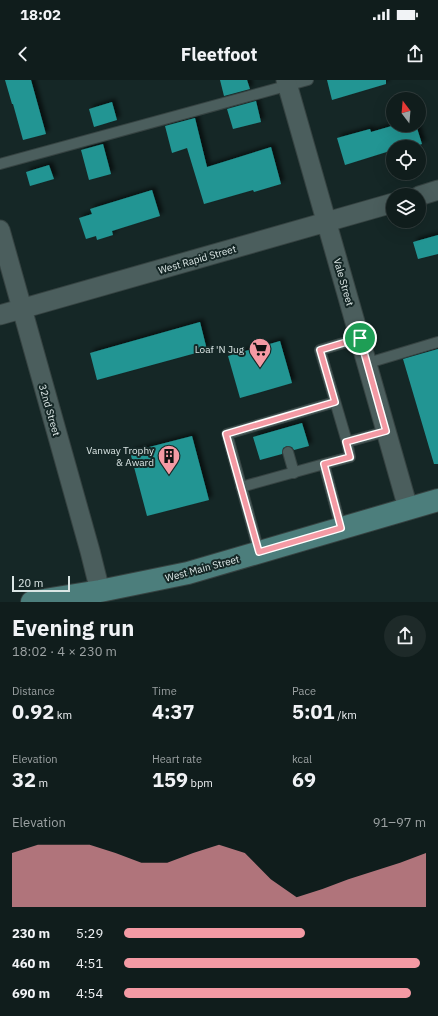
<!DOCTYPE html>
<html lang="en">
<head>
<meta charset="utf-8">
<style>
	:root { --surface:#101d1c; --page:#1e2a29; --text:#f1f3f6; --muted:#9ca2a3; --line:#303b3b; --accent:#f49aa4 }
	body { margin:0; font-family:"IBM Plex Sans",sans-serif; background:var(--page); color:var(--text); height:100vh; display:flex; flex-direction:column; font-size:15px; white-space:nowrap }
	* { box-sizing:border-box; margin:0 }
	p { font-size:13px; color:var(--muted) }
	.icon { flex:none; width:22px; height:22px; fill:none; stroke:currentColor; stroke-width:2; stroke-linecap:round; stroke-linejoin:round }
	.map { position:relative; height:522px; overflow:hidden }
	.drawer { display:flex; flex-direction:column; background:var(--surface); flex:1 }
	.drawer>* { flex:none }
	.needle { width:26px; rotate:344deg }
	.controls { position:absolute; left:386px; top:12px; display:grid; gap:8px }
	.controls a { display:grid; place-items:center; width:40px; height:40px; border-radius:50%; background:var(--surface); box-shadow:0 4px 16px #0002,0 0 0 1px var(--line); font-size:20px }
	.scale { position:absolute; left:12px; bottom:10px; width:58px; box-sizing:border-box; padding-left:4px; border:2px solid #dbe6e5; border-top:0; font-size:11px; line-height:14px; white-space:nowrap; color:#dbe6e5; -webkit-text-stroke:3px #152726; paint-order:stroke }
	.pin { position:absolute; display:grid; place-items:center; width:34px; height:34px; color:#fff; margin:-17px; border:2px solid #fff; border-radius:50%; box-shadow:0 1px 4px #0007 }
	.round { display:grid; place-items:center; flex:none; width:42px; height:42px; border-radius:21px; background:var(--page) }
	.overview { display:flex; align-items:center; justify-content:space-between; height:68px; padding:0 12px }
	h1 { font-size:22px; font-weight:700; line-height:30px }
	.metrics { display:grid; grid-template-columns:repeat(3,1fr); gap:6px; height:68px; padding:4px 12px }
	.metrics div { display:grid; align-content:center }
	.metrics b { font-size:20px; font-weight:700 }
	.metrics small { font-size:11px; font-weight:400 }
	.metrics p { font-size:11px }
	.chart { height:112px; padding:8px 12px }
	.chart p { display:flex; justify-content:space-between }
	.chart svg { width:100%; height:72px; margin-top:4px; fill:var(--accent); opacity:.7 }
	ul { padding:0 12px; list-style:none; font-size:13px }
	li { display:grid; grid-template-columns:64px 48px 1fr; align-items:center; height:30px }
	li i { height:10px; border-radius:5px; background:var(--accent) }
	.status { display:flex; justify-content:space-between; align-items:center; height:28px; padding:0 20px; background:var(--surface); direction:ltr }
	.status svg { height:11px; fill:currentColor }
	header { display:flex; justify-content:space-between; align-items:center; height:52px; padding:0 12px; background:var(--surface); font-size:18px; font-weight:700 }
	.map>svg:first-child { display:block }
</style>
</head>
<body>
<div class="status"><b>18:02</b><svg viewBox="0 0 49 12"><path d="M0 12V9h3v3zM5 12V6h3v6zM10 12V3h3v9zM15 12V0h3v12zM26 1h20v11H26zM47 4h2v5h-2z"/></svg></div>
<header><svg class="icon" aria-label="back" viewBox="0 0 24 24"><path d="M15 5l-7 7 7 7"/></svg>Fleetfoot<svg class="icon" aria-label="share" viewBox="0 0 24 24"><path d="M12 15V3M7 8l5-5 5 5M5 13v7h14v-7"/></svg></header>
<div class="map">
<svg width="438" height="522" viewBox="0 0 438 522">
	<defs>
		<filter id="shadow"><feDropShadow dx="3.5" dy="-3.5" stdDeviation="2" flood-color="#0009"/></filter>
	</defs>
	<rect width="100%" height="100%" fill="#152726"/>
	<path fill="#239593" filter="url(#shadow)" d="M5 0H31L46 54 23 60 13 24H12Z
		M220 0H247L250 9 224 16Z
		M327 0H386V4L332 20Z
		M256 21 261 42 233 49 227 29Z
		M112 22 117 40 94 47 89 29Z
		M195 38 207 87 271 67 281 104 254 112 253 110 204 124 187 68 172 73 165 46Z
		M395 45H416L422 64 413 67H393V70L345 85 337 58 370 49 371 52Z
		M103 64 111 94 89 100 81 70Z
		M49 85 54 99 30 106 26 92Z
		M152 110 160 136 112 151 113 155 97 160 96 156 86 159 79 138 92 134 90 129Z
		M438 155V174L418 179 413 162Z
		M200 242 207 270 97 300 90 273Z
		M280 261 292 303 240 318 228 276Z
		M438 269V384H434L403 279Z
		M302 343 309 366 294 370 292 367 287 366 283 368 282 374 260 380 253 357Z
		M192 356 209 420 147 436 130 372Z"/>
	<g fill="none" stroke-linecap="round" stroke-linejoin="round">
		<g stroke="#364342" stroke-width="12">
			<path id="lane" d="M0 84 308 0
				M360 258 320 270 347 362 387 351
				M368 283 438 262
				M288 372 294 393
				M324 384 350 377 347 362
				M241 407 324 384 341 448
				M259 472 227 354 335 322"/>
		</g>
		<g stroke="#364342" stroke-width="21">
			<path id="street" d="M286 0 408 428
				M419 116 438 110
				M0 150 90 471 100 511
				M0 235 393 123"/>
		</g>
		<g stroke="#364342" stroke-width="24">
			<path id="primary" d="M32 522 100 511 188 493 438 420"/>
		</g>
		<use href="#lane" stroke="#4b5e5d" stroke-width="10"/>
		<use href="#street" stroke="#4b5e5d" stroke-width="19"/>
		<use href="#primary" stroke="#4c7e7c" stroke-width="22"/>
	</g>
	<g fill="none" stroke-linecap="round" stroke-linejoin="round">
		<g stroke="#fff" stroke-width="8">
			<path id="route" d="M360 258 386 351 346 362 350 377 324 384 341 448 259 472 226 354 335 322 320 270Z"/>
		</g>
		<use href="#route" stroke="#f49aa4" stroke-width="5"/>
	</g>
	<defs>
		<g id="supermarket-pin" transform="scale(1.15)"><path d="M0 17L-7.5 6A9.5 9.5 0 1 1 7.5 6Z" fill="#f49aa4" stroke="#152726"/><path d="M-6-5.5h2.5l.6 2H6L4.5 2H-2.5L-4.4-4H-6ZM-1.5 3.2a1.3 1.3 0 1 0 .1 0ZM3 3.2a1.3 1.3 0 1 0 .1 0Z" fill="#111"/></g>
		<g id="building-pin" transform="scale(1.15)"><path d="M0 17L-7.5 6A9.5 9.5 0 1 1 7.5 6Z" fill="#f49aa4" stroke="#152726"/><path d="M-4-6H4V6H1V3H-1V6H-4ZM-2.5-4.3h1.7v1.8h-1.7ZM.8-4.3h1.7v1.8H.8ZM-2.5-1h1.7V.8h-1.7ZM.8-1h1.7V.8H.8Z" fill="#111"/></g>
	</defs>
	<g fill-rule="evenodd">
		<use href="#supermarket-pin" x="260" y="269"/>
		<use href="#building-pin" x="169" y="376"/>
	</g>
	<g text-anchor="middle" stroke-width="4" stroke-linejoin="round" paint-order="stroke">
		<g font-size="10" fill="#dbe6e5" stroke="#152726">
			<text transform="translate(197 179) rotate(-16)" y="4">West Rapid Street</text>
			<text transform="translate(344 202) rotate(74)" y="4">Vale Street</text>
			<text transform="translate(50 330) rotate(74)" y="4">32nd Street</text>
			<text transform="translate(202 488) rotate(-15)" y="4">West Main Street</text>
		</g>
		<g font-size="10" fill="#dbe6e5" stroke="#152726" text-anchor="end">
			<text x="244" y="273">Loaf 'N Jug</text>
			<text x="154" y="374">Vanway Trophy<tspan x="154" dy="12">&amp; Award</tspan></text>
		</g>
	</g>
</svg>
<div class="controls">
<a><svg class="needle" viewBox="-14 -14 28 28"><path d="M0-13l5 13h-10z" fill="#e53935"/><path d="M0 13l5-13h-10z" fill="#9ca2a3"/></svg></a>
<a><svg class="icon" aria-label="locate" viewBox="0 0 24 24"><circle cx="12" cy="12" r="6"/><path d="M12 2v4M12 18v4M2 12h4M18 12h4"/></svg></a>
<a><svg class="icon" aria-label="layers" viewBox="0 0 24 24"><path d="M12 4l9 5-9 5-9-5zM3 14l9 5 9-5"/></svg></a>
</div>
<div class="scale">20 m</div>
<div class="pin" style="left:360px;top:258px;background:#1e9e55"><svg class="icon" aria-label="arrive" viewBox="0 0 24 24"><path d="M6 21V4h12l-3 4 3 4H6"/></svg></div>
</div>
<section class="drawer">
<div class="overview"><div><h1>Evening run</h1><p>18:02 · 4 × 230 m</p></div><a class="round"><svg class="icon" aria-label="share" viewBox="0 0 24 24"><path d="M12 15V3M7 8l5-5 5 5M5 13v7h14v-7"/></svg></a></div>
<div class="metrics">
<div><p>Distance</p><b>0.92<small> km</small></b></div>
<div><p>Time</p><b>4:37</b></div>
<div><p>Pace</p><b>5:01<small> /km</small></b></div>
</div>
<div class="metrics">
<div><p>Elevation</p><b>32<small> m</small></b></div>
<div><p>Heart rate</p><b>159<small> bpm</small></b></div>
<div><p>kcal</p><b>69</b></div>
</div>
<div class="chart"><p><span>Elevation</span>91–97 m</p>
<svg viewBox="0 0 160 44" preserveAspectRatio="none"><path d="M0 44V11L10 6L20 6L30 6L40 11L50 17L60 17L70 11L80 6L90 11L100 27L110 38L120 33L130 27L140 22L150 17L160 11V44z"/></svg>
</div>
<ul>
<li><b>230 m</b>5:29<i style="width:60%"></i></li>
<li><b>460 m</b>4:51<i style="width:98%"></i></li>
<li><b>690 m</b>4:54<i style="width:95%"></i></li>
</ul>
</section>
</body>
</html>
